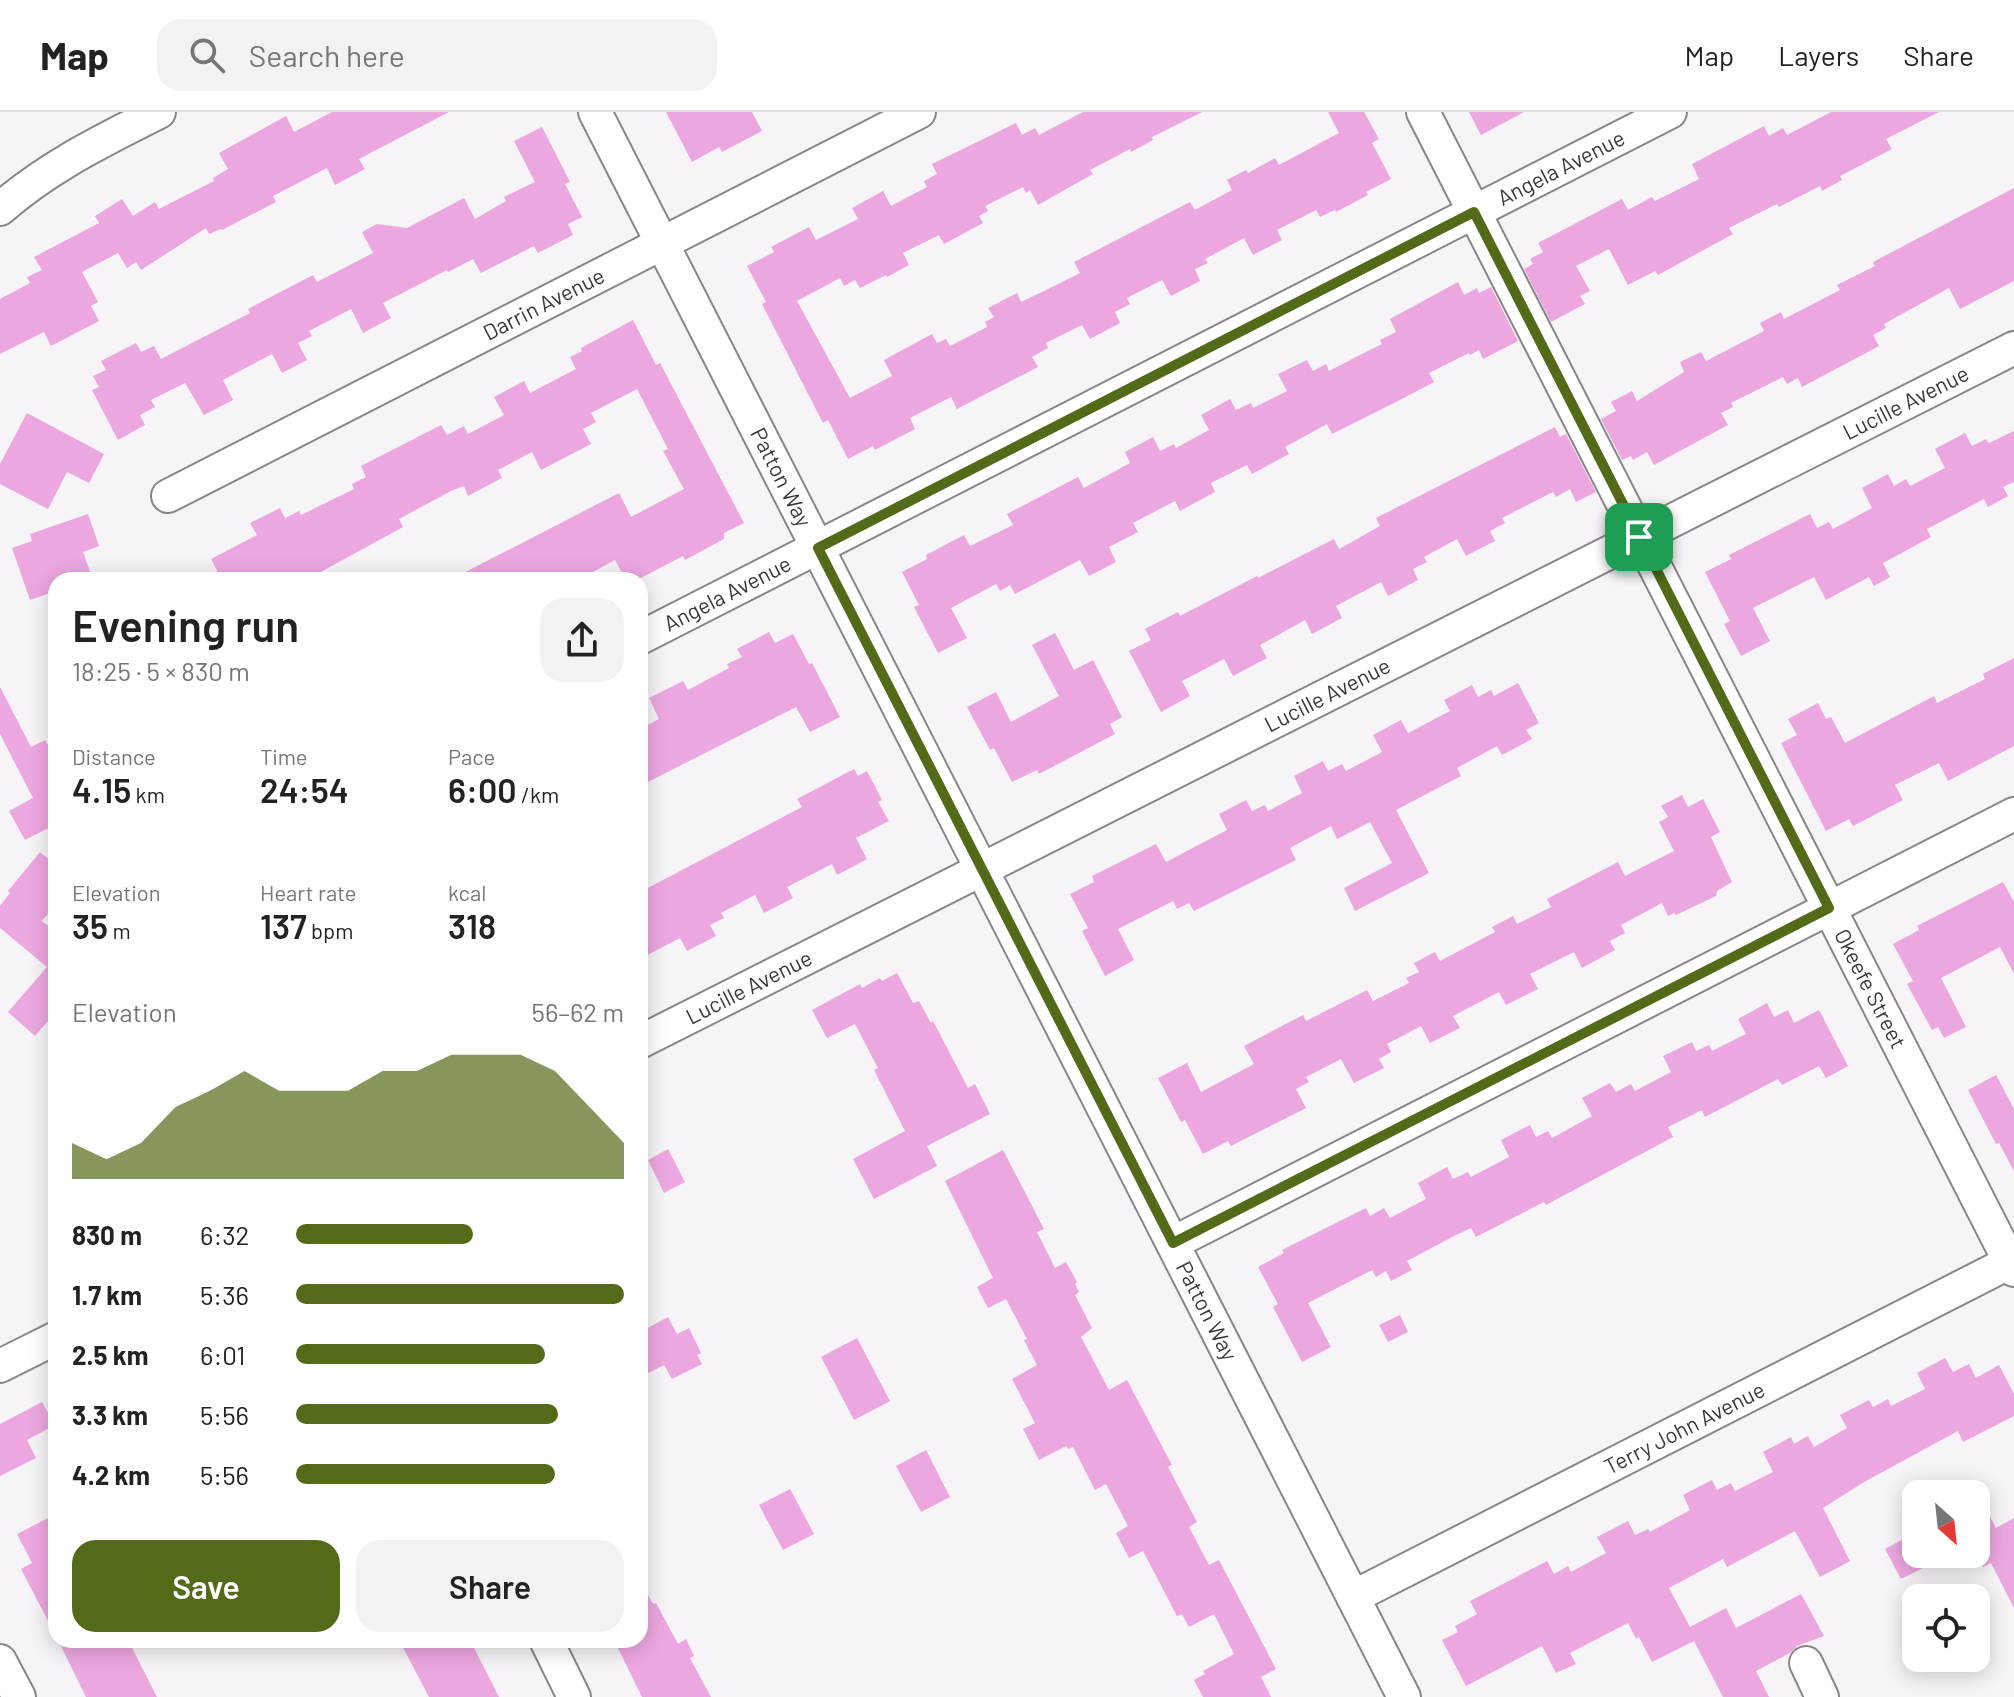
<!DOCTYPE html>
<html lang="en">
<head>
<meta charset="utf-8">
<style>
	:root { --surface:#fff; --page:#f2f2f2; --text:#222; --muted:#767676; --line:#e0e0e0; --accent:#536a19 }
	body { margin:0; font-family:Barlow,sans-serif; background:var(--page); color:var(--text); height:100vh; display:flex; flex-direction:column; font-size:30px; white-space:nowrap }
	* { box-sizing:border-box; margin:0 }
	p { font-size:26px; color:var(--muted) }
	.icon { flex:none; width:44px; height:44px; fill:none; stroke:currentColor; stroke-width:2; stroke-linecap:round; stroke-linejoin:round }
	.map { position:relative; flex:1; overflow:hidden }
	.drawer { position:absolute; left:48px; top:460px; width:600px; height:1076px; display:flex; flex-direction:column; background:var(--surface); border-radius:24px; box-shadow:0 4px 20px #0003 }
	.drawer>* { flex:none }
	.needle { width:52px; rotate:153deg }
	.controls { position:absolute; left:1902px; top:1368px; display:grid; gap:16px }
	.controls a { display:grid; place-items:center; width:88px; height:88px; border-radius:16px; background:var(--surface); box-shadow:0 4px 20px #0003; font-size:40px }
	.pin { position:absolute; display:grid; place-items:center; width:68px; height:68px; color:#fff; margin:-34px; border-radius:16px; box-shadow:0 4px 12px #0006 }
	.round { display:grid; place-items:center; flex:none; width:84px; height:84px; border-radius:24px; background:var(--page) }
	.head { display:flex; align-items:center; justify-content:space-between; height:136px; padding:0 24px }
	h1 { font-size:44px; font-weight:600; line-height:60px }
	.stats { display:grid; grid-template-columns:repeat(3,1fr); gap:12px; height:136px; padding:8px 24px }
	.stats div { display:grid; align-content:center }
	.stats b { font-size:34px; font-weight:600 }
	.stats small { font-size:22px; font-weight:400 }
	.stats p { font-size:22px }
	.chart { height:224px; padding:16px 24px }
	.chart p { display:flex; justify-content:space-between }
	.chart svg { width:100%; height:144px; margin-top:8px; fill:var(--accent); opacity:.7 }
	.primary-button { display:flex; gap:16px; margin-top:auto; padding:16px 24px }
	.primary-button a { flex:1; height:92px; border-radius:24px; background:var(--accent); color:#fff; font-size:32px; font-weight:600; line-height:92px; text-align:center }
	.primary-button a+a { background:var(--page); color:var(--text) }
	ul { padding:0 24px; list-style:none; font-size:26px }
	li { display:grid; grid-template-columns:128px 96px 1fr; align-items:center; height:60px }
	li i { height:20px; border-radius:10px; background:var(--accent) }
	header { display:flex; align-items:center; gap:48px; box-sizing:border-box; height:112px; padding:0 40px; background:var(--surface); border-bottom:2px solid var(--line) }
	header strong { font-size:38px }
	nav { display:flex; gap:44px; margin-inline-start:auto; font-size:28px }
	.search { width:560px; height:72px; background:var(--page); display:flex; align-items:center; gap:20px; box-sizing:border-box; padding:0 28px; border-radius:24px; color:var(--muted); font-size:30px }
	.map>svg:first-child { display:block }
</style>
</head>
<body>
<header>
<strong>Map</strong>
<div class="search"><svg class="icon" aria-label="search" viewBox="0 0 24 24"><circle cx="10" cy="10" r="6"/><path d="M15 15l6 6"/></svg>Search here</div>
<nav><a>Map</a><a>Layers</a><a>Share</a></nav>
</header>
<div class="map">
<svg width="2014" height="1585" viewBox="0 0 2014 1585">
	<rect width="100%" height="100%" fill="#f6f4f6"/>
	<path fill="#eca7e0" d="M332 0H449L359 47 365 57 335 73 327 56 273 84 276 90 222 118 221 117 209 122 206 116 141 158 136 150 127 156 118 141 82 160 98 190 91 194 99 209 51 234 44 220 0 242V187L30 171 27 165 42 158 34 145 99 111 95 104 122 87 133 104 155 90 159 97 214 69 213 66 228 57 219 41 286 4 294 20Z
		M666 0H752L762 19 722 40 719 35 692 50Z
		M1083 0H1202L1152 25 1153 28 1131 40 1130 37 1090 58 1093 62 1038 93 1030 78 1026 81 1023 75 985 94 988 99 979 104 983 111 944 132 939 123 903 141 909 153 887 165 886 163 860 176 855 168 844 174 840 166 797 189 850 286 892 264 884 248 932 222 937 231 946 227 950 234 987 215 985 210 994 205 988 196 1017 181 1021 190 1046 178 1080 161 1074 150 1190 90 1195 98 1232 78 1227 68 1246 58 1248 61 1275 46 1279 53 1339 21 1328 0H1364L1379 27 1372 31 1391 67 1366 80 1368 83 1336 100 1335 98 1320 105 1316 98 1277 118 1282 128 1253 143 1244 126 1205 147 1208 151 1195 157 1200 169 1171 184 1162 168 1127 186 1130 192 1115 200 1120 211 1090 227 1082 213 1046 231 1048 236 1032 245 1038 255 957 297 951 285 910 306 915 317 875 338 873 334 848 347 828 308 823 311 762 192 766 190 747 154 774 140 771 135 809 115 816 128 858 107 852 96 883 79 891 94 927 75 924 69 937 62 932 52 1016 11 1022 23 1035 16 1039 23Z
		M1469 0H1524L1481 23Z
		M1831 0H1939L1886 27 1892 37 1840 64 1842 68 1822 79 1820 74 1779 95 1777 92 1729 116 1733 122 1658 163 1655 159 1628 173 1609 137 1576 154 1590 179 1580 184 1585 192 1551 210 1524 157 1533 152 1530 147 1543 140 1538 131 1622 87 1628 98 1652 85 1655 89 1699 67 1692 52 1764 14 1769 24 1783 16 1787 23Z
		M542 15 570 70 565 72 582 105 568 112 573 123 538 141 534 134 481 161 473 147 448 160 447 158 383 191 391 206 363 221 351 197 309 219 312 224 298 231 307 248 282 261 272 242 223 268 233 288 204 303 185 271 151 288 155 295 140 303 145 313 118 328 92 278 99 275 93 264 106 258 101 249 136 231 141 240 154 234 161 247 250 201 248 197 313 163 317 170 373 141 362 120 377 112 407 116 464 86 475 107 506 89 504 85 535 70 514 29Z
		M2014 76V169L1960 197 1949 176 1884 212 1886 216 1873 223 1879 234 1802 275 1798 266 1787 272 1783 265 1731 291 1733 295 1721 301 1728 313 1654 353 1647 340 1633 348 1631 344 1622 348 1601 307 1616 299 1611 290 1632 279 1637 289 1684 260 1680 250 1701 240 1706 249 1764 219 1760 211 1781 200 1784 207 1840 178 1837 173 1875 154 1873 150Z
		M1458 170 1464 183 1477 176 1479 181 1491 175 1518 229 1483 247 1479 238 1470 243 1469 241 1429 261 1434 270 1398 289 1332 322 1327 312 1285 335 1289 342 1252 362 1247 353 1211 371 1215 380 1180 399 1175 389 1133 411 1138 420 1109 435 1116 450 1089 464 1080 448 1015 482 1010 473 1000 479 996 472 951 496 967 526 938 541 914 495 919 493 902 460 927 447 926 443 964 423 970 434 1013 413 1007 402 1078 365 1084 376 1130 351 1125 340 1153 325 1160 339 1174 332 1176 336 1209 318 1201 303 1230 287 1236 298 1251 291 1253 296 1287 279 1278 262 1307 248 1313 259 1326 252 1329 259 1358 244 1382 232 1380 228 1396 220 1390 207Z
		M633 208 656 253 660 251 744 411 724 421V427L685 448 683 444 637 468H626L615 448 578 468H450L619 381 631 405 684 377 663 339 668 337 637 277 591 301 596 310 583 317 591 332 541 358 532 340 498 358 502 366 468 384 464 374 451 379 399 407 403 415 306 468H222L211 447 257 423 250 411 280 396 285 406 299 399 301 403 354 377 352 372 366 365 361 354 441 313 447 323 464 314 468 322 504 303 494 285 524 269 530 281 576 257 570 245 582 239 581 236Z
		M27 301 104 342 89 371 67 360 48 397 0 372V352Z
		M1555 315 1560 325 1566 322 1596 380 1576 390 1570 377 1556 385 1553 380 1502 406 1505 411 1490 419 1495 429 1466 444 1457 427 1424 445 1427 450 1413 457 1418 468 1388 484 1381 470 1336 494 1342 506 1312 522 1305 508 1260 533 1267 546 1233 564 1224 547 1182 569 1190 584 1161 600 1129 539 1151 528 1145 517 1178 500 1180 504 1257 464 1258 466 1334 427 1339 437 1380 414 1376 406Z
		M2014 319V370L2003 375 2008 384 1988 395 1984 387 1927 417 1931 425 1883 451 1890 465 1874 474 1869 465 1826 488 1814 465 1753 496 1770 529 1741 544 1724 512 1730 509 1705 460 1731 447 1729 443 1810 402 1817 416 1829 410 1833 417 1872 396 1862 376 1888 362 1894 374 1906 367 1910 374 1945 356 1935 337 1965 321 1972 334 1986 327 1989 331Z
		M88 402 99 434 83 440 93 468H56V479L30 488 12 436 32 429 30 422Z
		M769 520 775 531 793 522 809 552 812 551 840 605 810 620 796 595 640 674V617L659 607 649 586 683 569 688 578 729 556 727 552 742 545 737 537Z
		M1055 521 1074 558 1093 548 1122 605 1110 612 1115 622 1039 662 1037 658 1012 670 994 636 990 638 967 595 996 580 1011 610 1059 584 1032 533Z
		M2014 546V634L1948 669 1939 651 1895 673 1903 688 1853 714 1849 707 1826 719 1781 631 1797 623 1788 607 1818 591 1826 607 1831 605 1845 631 1934 584 1937 591 1985 567 1983 562Z
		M1518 571 1539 611 1526 618 1532 627 1502 643 1497 634 1457 656 1461 664 1396 698 1429 761 1355 799 1344 776 1392 751 1370 710 1337 727 1331 714 1290 736 1296 748 1194 799 1189 791 1177 797 1173 789 1118 817 1134 848 1105 864 1082 819 1088 816 1070 782 1094 770 1092 764 1156 732 1166 750 1227 718 1219 702 1246 688 1252 699 1265 693 1268 699 1302 681 1294 664 1323 649 1328 659 1342 652 1346 659 1382 640 1373 623 1401 608 1408 621 1450 599 1444 588 1472 573 1478 585 1491 578 1494 584Z
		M0 575 31 635 45 628 47 632 56 627V712L25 728 9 699 33 686 0 622Z
		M854 657 858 664 867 659 882 688 878 690 889 709 856 726 867 747 837 763 832 752 787 775 793 786 764 801 755 783 721 801 724 806 710 813 716 824 687 839 680 826 640 847V780L802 695 797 687Z
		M1682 683 1688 695 1703 687 1720 720 1711 725 1732 770 1717 779 1716 784 1676 803 1674 801 1668 804 1662 791 1621 813 1625 821 1610 829 1615 838 1582 856 1574 840 1530 862 1538 877 1506 893 1499 880 1453 904 1460 916 1430 931 1421 914 1387 932 1391 940 1379 947 1384 956 1354 971 1341 947 1306 965 1309 970 1296 977 1306 996 1231 1034 1228 1029 1203 1042 1185 1008 1181 1010 1158 966 1187 951 1201 980 1254 952 1244 934 1303 903 1306 909 1367 878 1373 889 1409 871 1406 866 1419 860 1414 851 1435 840 1440 849 1495 820 1492 815 1513 804 1517 812 1551 795 1547 787 1618 750 1625 764 1674 739 1659 710 1668 705 1661 694Z
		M40 740 56 753V792L42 809 56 820V900L35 924 8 900 47 855 0 816V794L10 781 8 779Z
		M2003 770 2014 790V862L2000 835 1941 866 1966 915 1944 926 1938 915 1932 918 1907 872 1913 869 1893 832 1919 818 1917 814Z
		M897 861 913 891 919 889 931 911 933 909 968 976 975 972 990 1002 927 1034 937 1054 874 1087 853 1047 905 1019 874 958 878 956 855 912 827 926 812 898 860 872 862 876 880 866 882 869Z
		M1767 891 1774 905 1788 898 1794 911 1819 898 1848 954 1826 966 1819 954 1782 973 1778 967 1705 1005 1702 998 1668 1015 1673 1025 1546 1093 1544 1090 1476 1125 1471 1116 1456 1123 1407 1149 1412 1158 1391 1169 1386 1159 1376 1165 1372 1158 1308 1191 1331 1235 1302 1250 1273 1195 1278 1192 1258 1155 1284 1141 1282 1138 1366 1096 1370 1104 1384 1096 1390 1106 1426 1087 1418 1071 1447 1055 1453 1067 1468 1060 1471 1065 1509 1045 1501 1028 1530 1013 1536 1025 1548 1019 1552 1026 1592 1004 1582 986 1610 971 1616 980 1631 972 1635 979 1671 960 1663 944 1692 930 1696 939 1709 933 1712 939 1746 922 1738 907Z
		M1996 963 2014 997V1059L1999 1031 1996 1032 1968 978Z
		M668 1037 685 1070 664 1081 648 1048Z
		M1003 1038 1044 1117 1037 1120 1055 1156 1066 1150 1077 1170 1075 1172 1079 1180 1075 1183 1092 1216 1081 1225 1109 1278 1127 1268 1172 1353 1168 1355 1197 1410 1189 1415 1209 1453 1219 1448 1276 1557 1261 1565 1271 1585H1203L1194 1568 1205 1562 1203 1559 1234 1542 1214 1502 1189 1515 1182 1502 1177 1504 1143 1439 1129 1446 1116 1421 1128 1414 1106 1372 1095 1378 1073 1335 1068 1337 1066 1334 1039 1348 1023 1317 1035 1311 1012 1267 1037 1253 1024 1228 1027 1227 1006 1187 988 1196 977 1175 993 1166 945 1069Z
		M1400 1203 1408 1220 1388 1230 1379 1213Z
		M668 1205 677 1222 689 1216 701 1241 697 1243 702 1252 672 1267 664 1253 640 1265V1220Z
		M857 1226 890 1289 854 1308 821 1245Z
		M1945 1246 1953 1260 1969 1252 1976 1266 1999 1253 2014 1282V1304L1963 1330 1958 1319 1864 1370 1823 1396 1850 1449 1820 1465 1795 1419 1727 1455 1723 1447 1669 1476 1690 1515 1726 1496 1736 1516 1801 1482 1824 1524 1797 1534 1790 1541 1756 1559 1769 1585H1723L1694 1529 1652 1550 1639 1525 1636 1527 1628 1511 1570 1541 1576 1552 1556 1561 1542 1534 1466 1574 1442 1528 1458 1520 1455 1514 1477 1502 1470 1489 1547 1449 1554 1462 1568 1454 1571 1460 1606 1441 1597 1425 1628 1409 1635 1423 1648 1417 1650 1420 1690 1398 1683 1383 1712 1368 1717 1378 1731 1371 1735 1379 1773 1360 1763 1340 1791 1325 1794 1332 1808 1324 1814 1335 1847 1316 1840 1303 1869 1288 1873 1295 1888 1287 1891 1294 1925 1277 1917 1261Z
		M42 1290 55 1313 27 1328 36 1346 0 1364V1312Z
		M926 1338 950 1385 921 1400 896 1354Z
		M790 1377 814 1422 783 1438 759 1393Z
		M1976 1378 1996 1416 2014 1406V1496L1991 1451 1983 1455 1976 1441Z
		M56 1402V1524L21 1457 32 1451 17 1422Z
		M1907 1425 1923 1456 1901 1467 1885 1437Z
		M640 1468 653 1492 656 1491 678 1532 686 1527 694 1544 690 1546 711 1585H642L614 1528H640Z
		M58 1528H128L157 1585H86Z
		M399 1528H470L499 1585H429Z"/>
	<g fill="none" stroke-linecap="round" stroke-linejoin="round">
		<g stroke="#898688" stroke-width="36">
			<g id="minor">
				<path id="s1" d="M595 0 1404 1585"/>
				<path id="s2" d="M1423 0 2014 1158"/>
				<path d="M0 97C49 54 102 29 159 0"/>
				<path id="s3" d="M168 384 919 0"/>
				<path id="s4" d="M640 526 1670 0"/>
				<path id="s5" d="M640 930 2014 236"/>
				<path d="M1173 1131 2014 702"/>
				<path d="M0 1254 56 1226"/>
				<path id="s6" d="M1353 1485 2014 1148"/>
				<path d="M546 1528 574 1585"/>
				<path d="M0 1549 19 1585"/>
				<path d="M1806 1551 1822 1585"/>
			</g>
		</g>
		<use href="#minor" stroke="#fff" stroke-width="32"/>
	</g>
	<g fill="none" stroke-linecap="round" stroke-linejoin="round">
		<g stroke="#fff" stroke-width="16">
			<path id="route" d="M1474 100 1829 796 1173 1131 818 436Z"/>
		</g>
		<use href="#route" stroke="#536a19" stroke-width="10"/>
	</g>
	<g text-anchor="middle" stroke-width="7" stroke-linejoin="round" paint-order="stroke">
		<g font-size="22" fill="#393839" stroke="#fff">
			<text dy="8" stroke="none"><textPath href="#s4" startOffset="1034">Angela Avenue</textPath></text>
			<text dy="8" stroke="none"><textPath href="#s3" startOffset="422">Darrin Avenue</textPath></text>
			<text dy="8" stroke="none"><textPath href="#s5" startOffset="1418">Lucille Avenue</textPath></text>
			<text dy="8" stroke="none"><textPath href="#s1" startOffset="410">Patton Way</textPath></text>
			<text dy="8" stroke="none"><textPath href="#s4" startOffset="98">Angela Avenue</textPath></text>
			<text dy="8" stroke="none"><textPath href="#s5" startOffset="770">Lucille Avenue</textPath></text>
			<text dy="8" stroke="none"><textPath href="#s5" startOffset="122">Lucille Avenue</textPath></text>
			<text dy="8" stroke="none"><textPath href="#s2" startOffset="984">Okeefe Street</textPath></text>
			<text dy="8" stroke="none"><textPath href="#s1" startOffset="1346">Patton Way</textPath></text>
			<text dy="8" stroke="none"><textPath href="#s6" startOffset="372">Terry John Avenue</textPath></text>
		</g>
	</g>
</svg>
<div class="controls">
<a><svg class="needle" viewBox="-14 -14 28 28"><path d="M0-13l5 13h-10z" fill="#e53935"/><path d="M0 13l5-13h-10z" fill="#767676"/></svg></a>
<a><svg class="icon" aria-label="locate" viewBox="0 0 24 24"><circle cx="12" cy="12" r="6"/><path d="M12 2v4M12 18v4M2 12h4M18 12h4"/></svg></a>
</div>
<div class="pin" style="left:1639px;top:425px;background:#1e9e55"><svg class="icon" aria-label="arrive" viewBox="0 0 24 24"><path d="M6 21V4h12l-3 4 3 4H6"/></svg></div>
<section class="drawer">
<div class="head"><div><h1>Evening run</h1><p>18:25 · 5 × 830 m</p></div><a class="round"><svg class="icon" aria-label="share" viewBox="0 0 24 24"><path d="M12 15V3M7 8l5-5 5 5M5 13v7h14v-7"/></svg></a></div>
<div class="stats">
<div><p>Distance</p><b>4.15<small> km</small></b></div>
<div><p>Time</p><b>24:54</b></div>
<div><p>Pace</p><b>6:00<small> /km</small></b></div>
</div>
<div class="stats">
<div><p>Elevation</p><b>35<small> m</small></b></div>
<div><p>Heart rate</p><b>137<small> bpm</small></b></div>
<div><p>kcal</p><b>318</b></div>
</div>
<div class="chart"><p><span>Elevation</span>56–62 m</p>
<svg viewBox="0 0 160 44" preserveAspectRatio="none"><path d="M0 44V33L10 38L20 33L30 22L40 17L50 11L60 17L70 17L80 17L90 11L100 11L110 6L120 6L130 6L140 11L150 22L160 33V44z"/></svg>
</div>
<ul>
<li><b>830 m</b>6:32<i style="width:54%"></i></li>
<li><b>1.7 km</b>5:36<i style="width:100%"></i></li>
<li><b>2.5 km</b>6:01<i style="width:76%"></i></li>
<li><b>3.3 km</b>5:56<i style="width:80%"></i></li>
<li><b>4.2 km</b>5:56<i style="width:79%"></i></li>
</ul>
<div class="primary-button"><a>Save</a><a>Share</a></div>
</section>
</div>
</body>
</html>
